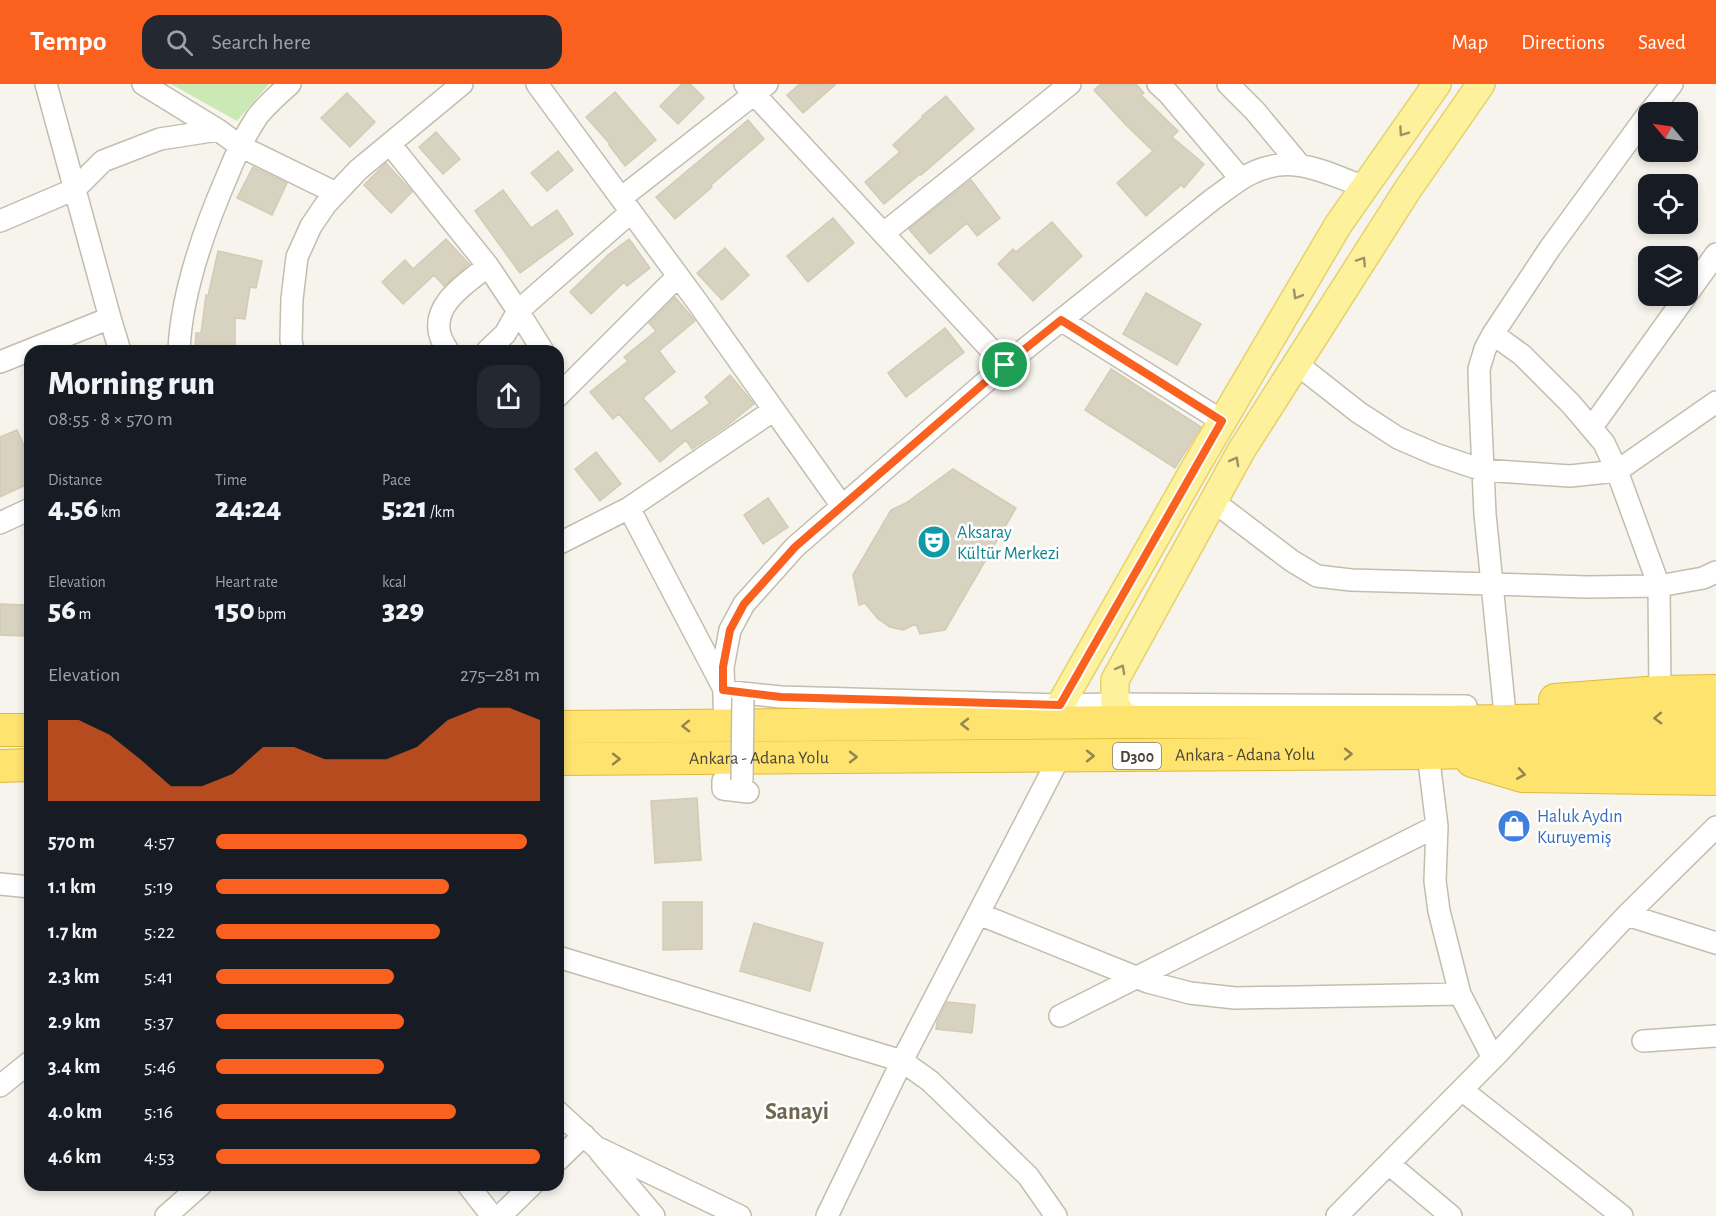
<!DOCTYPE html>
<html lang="en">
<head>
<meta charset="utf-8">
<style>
	:root { --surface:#171b24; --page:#242831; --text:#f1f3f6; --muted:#9ea1a6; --accent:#fa601e }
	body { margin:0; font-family:"Alegreya Sans",sans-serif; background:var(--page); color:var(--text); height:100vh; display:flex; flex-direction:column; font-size:22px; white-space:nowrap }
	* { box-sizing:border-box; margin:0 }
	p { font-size:20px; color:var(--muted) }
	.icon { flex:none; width:33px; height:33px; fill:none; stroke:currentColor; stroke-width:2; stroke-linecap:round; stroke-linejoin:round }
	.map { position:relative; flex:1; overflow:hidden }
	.details { position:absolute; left:24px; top:261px; width:540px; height:846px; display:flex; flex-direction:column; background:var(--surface); border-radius:18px; box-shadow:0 3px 9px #0003 }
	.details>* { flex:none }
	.needle { width:39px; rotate:299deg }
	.tools { position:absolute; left:1638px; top:18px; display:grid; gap:12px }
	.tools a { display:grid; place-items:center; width:60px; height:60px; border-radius:12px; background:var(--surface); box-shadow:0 3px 9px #0003; font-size:30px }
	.pin { position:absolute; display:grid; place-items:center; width:51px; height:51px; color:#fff; margin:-26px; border:3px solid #fff; border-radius:50%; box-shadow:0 2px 6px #0007 }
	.round { display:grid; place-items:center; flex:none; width:63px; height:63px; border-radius:18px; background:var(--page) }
	.head { display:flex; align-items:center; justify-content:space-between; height:102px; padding:0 24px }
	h1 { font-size:33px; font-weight:800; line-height:45px }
	.stats { display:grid; grid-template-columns:repeat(3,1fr); gap:9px; height:102px; padding:6px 24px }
	.stats div { display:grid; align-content:center }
	.stats b { font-size:30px; font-weight:800 }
	.stats small { font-size:16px; font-weight:400 }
	.stats p { font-size:16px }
	.chart { height:168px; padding:12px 24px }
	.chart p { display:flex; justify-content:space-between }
	.chart svg { width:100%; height:108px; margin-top:6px; fill:var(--accent); opacity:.7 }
	ul { padding:0 24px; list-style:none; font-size:20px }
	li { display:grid; grid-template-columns:96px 72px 1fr; align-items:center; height:45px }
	li i { height:15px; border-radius:8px; background:var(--accent) }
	header { display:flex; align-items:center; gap:36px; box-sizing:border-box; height:84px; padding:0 30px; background:var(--accent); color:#fff }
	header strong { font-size:28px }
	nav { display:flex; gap:33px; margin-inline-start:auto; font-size:21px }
	.search { width:420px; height:54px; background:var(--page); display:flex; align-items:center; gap:15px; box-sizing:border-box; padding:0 21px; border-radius:18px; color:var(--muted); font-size:22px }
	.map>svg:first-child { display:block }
</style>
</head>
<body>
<header>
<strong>Tempo</strong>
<div class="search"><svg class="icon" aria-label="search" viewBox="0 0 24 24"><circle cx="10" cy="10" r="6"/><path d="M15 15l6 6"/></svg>Search here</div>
<nav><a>Map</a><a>Directions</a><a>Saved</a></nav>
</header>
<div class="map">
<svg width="1716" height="1132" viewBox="0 0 1716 1132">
	<rect width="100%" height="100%" fill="#f6f4ec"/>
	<path fill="#cae9b5" d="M171 0H269L237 37Z"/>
	<path fill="#d8d2c1" stroke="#d3cbb4" stroke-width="1.5" d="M682 0H690L704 14 678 40 660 22Z
		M800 0H836L803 29 787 11Z
		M1101 0H1136L1144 9 1141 11 1178 47 1172 53 1204 80 1184 104 1181 101 1146 132 1117 99 1153 67 1126 41 1094 6Z
		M615 8 656 56 625 82 609 61 610 60 586 33Z
		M347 9 375 38 350 63 321 34Z
		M946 12 974 45 921 91 920 90 884 120 865 98 900 68 893 61 923 33 922 32Z
		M748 36 764 55 711 101 712 103 675 135 656 113Z
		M436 48 460 75 443 90 419 63Z
		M558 67 573 86 547 107 531 89Z
		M386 79 412 108 391 129 364 101Z
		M253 83 287 99 272 131 237 114Z
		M971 96 1000 134 977 152 967 139 930 170 909 145Z
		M503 106 531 144 557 126 573 150 520 189 475 127Z
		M833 134 854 159 808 198 787 172Z
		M1052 138 1082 172 1033 217 998 180 1013 165 1016 168Z
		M446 155 469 180 444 202 434 191 403 220 382 198 405 176 413 185Z
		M629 155 650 184 627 202 624 198 591 230 570 208 608 171Z
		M725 164 749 191 722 216 697 189Z
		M218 167 262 177 256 204 250 203 245 235 235 234V267H195L196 249H201L206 211 208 212Z
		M1146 209 1201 240 1177 281 1123 250Z
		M675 213 695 237 659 267 675 288 643 314 671 347 710 319 705 313 730 291 754 320 728 341 692 365 686 356 660 378 619 330 613 335 590 308 628 277 624 273 656 247 649 239Z
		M945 244 964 268 906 313 888 289Z
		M1111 285 1201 343 1175 384 1085 326Z
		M17 346 30 375V399L0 413V353Z
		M596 368 621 400 600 417 575 385Z
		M953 385 1016 424 945 546 920 550 916 540 903 546 890 543 878 535 865 519 859 521 853 491 891 426 906 419Z
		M768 414 788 443 763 460 744 431Z
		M0 520 26 521 24 552 0 551Z
		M697 714 701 776 655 779 651 717Z
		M663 818H702V865L663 866Z
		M754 839 823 859 810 907 740 887Z
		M947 918 975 921 972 949 936 945 937 938Z"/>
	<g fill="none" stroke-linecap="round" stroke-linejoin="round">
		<g stroke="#c2beae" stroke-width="24">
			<path id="minor" d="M46 0 110 234 120 267
				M143 0 218 46 240 62 336 109
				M537 0 698 219 842 422
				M745 0 1005 281
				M1158 0 1168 9 1241 95
				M1228 0 1255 27 1299 80
				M1650 28 1672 0
				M1648 30 1550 164 1493 250 1522 271 1571 320 1604 359 1617 387 1659 502 1660 608
				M390 60 488 182 518 227 543 267
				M621 114 767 0
				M0 137 75 105 103 77 160 55 218 46
				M884 149 1070 0
				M1688 209 1716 170
				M1061 236 1222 337
				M1493 250 1485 265 1479 285 1480 319 1485 430 1504 620
				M179 267C181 210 205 143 228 90 236 70 245 51 257 33 266 21 279 10 290 0
				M293 267 291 256 292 215 297 173 311 142 326 120 358 86 462 0
				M448 267C446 263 443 259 441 254 429 221 467 199 488 182
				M487 267 505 250 518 227 631 128
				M0 278 110 234
				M1297 280 1358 328 1398 354 1435 370 1482 386 1570 392 1617 387 1716 318
				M558 312 678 192
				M1592 343 1686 212
				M1213 417 1292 477 1317 492 1351 496 1491 500 1587 503 1659 502 1703 494 1716 488
				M629 424 723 603
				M0 439 30 425
				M558 460 629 424 774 326
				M724 607 781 613 1060 621 1115 620 1466 622
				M725 641 723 583 730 546 744 520 795 463 1005 281 1213 115C1225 107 1236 97 1248 91 1291 68 1323 88 1365 103
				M1428 669 1437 742 1435 797 1439 827 1460 910 1493 974
				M742 696 723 697V705L748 708
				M0 800 30 803
				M979 830 1148 898 1190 909 1235 914 1460 910
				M1627 831 1716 859
				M558 873 902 977 930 997 1028 1092 1056 1132
				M1060 932 1437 742
				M1643 957 1716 952
				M0 1002 30 978
				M1462 1006 1622 1132
				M558 1028 596 1063 740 1132
				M600 1068 654 1132
				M558 1076 584 1051
				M1389 1080 1451 1132
				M468 1101 492 1132
				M166 1132 201 1101
				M500 1132 532 1101
				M827 1132 902 977 1060 672
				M1337 1132 1499 968 1627 831 1716 743"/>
		</g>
		<g stroke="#e5d26b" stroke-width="30">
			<path id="major" d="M1128 638 1115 620V596L1241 367 1408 105 1481 0
				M1050 639 1199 377 1338 141 1437 0"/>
		</g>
		<g stroke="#dfbb3d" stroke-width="34">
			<g id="highway">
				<path d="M1555 616 1660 608 1716 607"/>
				<path d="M558 643 1128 638H1438L1716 634"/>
				<path d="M0 646H30"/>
				<path id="s1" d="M558 675 1428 669 1658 664 1716 665"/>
				<path d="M1472 677 1522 692 1716 695"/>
				<path d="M0 682 30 681"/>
			</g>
		</g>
		<use href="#minor" stroke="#fff" stroke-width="21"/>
		<use href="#major" stroke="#fef19c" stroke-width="27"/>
		<use href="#highway" stroke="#fee36f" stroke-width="32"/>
		<g stroke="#c2beae" stroke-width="24" stroke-linecap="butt">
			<path id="minor-bridge" d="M742 696 743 614"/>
		</g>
		<use href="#minor-bridge" stroke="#fff" stroke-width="21"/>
	</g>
	<defs><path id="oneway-chevron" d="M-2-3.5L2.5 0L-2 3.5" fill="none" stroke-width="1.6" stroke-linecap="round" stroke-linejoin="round" transform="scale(1.5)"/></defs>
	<g stroke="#9c9366">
		<use href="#oneway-chevron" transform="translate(1403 48) rotate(125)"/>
		<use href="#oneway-chevron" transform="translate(1362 177) rotate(-57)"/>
		<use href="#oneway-chevron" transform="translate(1297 211) rotate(120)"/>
		<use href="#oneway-chevron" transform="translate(1235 377) rotate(-61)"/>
		<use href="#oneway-chevron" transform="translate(1121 585) rotate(-61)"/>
	</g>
	<g stroke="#93854f">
		<use href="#oneway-chevron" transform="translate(1658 634) rotate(179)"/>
		<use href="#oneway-chevron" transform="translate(965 640) rotate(180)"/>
		<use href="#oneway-chevron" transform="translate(686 642) rotate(179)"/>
		<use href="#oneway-chevron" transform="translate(1348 670)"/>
		<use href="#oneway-chevron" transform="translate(1090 672)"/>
		<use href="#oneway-chevron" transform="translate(853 673)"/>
		<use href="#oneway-chevron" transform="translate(616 675)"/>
		<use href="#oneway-chevron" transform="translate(1521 690) rotate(10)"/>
	</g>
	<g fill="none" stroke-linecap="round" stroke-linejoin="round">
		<g stroke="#fff" stroke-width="12">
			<path id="route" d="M1061 236 1222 337 1060 621 781 613 723 606V583L730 546 744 520 795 463 1005 281Z"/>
		</g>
		<use href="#route" stroke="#fa601e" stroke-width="8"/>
	</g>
	<defs>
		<g id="theatre-disc" transform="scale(1.725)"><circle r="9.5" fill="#0f9aa8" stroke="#fff"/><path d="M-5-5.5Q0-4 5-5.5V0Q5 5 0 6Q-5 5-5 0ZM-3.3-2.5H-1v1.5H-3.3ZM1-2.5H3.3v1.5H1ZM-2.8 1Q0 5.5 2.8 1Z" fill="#fff"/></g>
		<g id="shop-disc" transform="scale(1.725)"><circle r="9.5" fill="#3f7fe0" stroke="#fff"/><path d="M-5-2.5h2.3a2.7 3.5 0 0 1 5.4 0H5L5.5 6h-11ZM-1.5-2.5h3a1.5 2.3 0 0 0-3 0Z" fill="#fff"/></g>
	</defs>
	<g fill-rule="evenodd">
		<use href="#theatre-disc" x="934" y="458"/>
		<use href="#shop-disc" x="1514" y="742"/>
	</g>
	<g text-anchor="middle" stroke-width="5" stroke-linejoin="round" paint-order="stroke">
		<rect fill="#fff" stroke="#817e74" stroke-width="1.5" x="1113" y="659" width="48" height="26" rx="4.5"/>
		<g font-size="16" font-weight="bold" fill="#4b4639">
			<text x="1137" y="678">D300</text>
		</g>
		<g font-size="18" fill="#0d838f" stroke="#fff" text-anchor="start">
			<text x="957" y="454">Aksaray<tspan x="957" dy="21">Kültür Merkezi</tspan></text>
		</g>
		<g font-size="18" fill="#4b4639" stroke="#fff">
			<text dy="6" stroke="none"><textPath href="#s1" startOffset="687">Ankara - Adana Yolu</textPath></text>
			<text dy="6" stroke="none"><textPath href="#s1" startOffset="201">Ankara - Adana Yolu</textPath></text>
		</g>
		<g font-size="18" fill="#366cbe" stroke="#fff" text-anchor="start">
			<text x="1537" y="738">Haluk Aydın<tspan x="1537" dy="21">Kuruyemiş</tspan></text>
		</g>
		<g font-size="24" font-weight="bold" fill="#6e6650" stroke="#fff">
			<text x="797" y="1035">Sanayi</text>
		</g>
	</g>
</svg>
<div class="tools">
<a><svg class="needle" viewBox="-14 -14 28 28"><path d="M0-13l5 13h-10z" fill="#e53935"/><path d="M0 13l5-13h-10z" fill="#9ea1a6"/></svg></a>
<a><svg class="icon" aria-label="locate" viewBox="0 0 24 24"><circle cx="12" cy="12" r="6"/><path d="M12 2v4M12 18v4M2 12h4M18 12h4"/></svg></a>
<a><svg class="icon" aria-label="layers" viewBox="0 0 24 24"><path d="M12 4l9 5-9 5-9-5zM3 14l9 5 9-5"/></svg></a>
</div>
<div class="pin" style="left:1005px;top:281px;background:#1e9e55"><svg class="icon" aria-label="arrive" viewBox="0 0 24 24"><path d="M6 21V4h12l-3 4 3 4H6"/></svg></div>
<section class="details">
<div class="head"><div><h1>Morning run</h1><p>08:55 · 8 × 570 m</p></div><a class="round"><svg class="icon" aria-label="share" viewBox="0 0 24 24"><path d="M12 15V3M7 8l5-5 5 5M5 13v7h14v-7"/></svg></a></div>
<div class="stats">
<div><p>Distance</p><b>4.56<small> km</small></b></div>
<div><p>Time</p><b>24:24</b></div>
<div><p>Pace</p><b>5:21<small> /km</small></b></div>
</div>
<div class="stats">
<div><p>Elevation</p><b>56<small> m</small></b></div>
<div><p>Heart rate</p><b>150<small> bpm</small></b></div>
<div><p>kcal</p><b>329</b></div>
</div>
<div class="chart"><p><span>Elevation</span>275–281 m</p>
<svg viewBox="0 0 160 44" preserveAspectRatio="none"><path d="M0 44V11L10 11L20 17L30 27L40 38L50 38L60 33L70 22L80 22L90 27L100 27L110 27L120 22L130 11L140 6L150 6L160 11V44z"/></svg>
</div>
<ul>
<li><b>570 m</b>4:57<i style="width:96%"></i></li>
<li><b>1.1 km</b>5:19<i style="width:72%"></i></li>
<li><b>1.7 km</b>5:22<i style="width:69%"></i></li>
<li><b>2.3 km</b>5:41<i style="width:55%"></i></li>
<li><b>2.9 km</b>5:37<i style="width:58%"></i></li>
<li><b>3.4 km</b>5:46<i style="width:52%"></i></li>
<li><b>4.0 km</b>5:16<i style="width:74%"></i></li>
<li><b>4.6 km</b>4:53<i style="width:100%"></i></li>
</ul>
</section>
</div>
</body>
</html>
